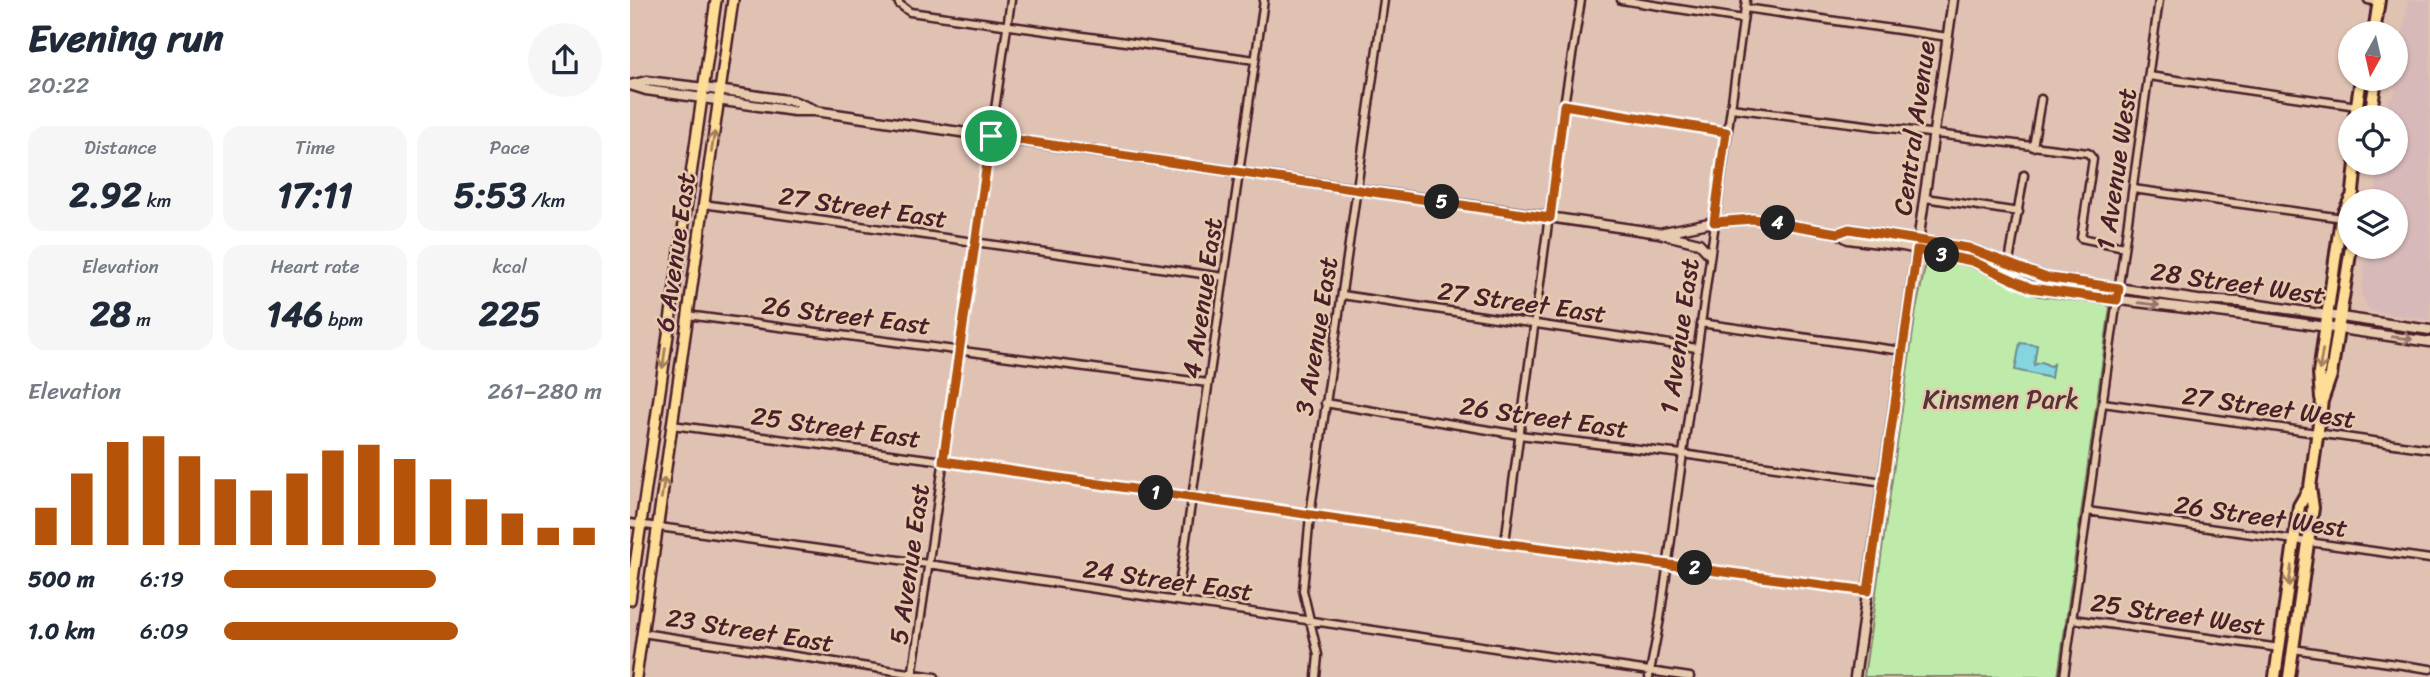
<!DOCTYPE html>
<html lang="en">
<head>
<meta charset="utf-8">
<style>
	:root { --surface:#fff; --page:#f6f6f7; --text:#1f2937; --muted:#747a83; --accent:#b45309 }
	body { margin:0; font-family:Sriracha,sans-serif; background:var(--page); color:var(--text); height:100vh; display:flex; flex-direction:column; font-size:26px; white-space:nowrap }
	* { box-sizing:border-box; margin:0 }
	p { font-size:23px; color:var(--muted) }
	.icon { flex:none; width:38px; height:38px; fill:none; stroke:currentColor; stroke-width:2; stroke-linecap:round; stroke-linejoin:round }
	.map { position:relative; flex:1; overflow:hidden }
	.side { display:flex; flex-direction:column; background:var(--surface); width:630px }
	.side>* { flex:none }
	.needle { width:46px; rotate:188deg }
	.controls { position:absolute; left:1708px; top:21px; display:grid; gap:14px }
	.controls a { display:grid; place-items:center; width:70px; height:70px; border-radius:50%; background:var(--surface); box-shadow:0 2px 5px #0004; font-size:35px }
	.pin { position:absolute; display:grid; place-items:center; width:60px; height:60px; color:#fff; margin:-30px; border:4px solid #fff; border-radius:50%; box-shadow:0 2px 7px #0007 }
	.km { position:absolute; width:35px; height:35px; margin:-18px; border-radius:50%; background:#222; color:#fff; font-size:19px; line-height:35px; text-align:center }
	.round { display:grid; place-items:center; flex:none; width:74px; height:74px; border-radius:37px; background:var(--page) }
	.overview { display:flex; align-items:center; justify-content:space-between; height:119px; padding:0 28px }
	h1 { font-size:38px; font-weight:700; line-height:52px }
	.stats { display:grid; grid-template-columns:repeat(3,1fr); gap:10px; height:119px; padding:7px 28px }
	.stats div { display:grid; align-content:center; border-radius:18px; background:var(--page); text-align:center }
	.stats b { font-size:35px; font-weight:700 }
	.stats small { font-size:19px; font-weight:400 }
	.stats p { font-size:19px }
	.chart { height:196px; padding:14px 28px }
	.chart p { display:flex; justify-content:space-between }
	.chart svg { width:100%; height:126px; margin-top:7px; stroke:var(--accent); stroke-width:6 }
	ul { padding:0 28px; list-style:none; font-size:23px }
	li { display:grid; grid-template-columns:112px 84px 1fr; align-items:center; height:52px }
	li i { height:18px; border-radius:9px; background:var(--accent) }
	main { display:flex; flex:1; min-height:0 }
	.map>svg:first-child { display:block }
</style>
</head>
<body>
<main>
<section class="side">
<div class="overview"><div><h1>Evening run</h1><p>20:22</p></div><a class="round"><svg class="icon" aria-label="share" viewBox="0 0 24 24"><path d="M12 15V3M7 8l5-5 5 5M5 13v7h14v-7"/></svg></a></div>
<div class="stats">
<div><p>Distance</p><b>2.92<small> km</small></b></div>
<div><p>Time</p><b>17:11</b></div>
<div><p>Pace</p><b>5:53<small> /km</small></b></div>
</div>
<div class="stats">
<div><p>Elevation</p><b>28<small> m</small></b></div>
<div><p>Heart rate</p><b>146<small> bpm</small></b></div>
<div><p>kcal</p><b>225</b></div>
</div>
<div class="chart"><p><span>Elevation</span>261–280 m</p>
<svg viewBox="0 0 160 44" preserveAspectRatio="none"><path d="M5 44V31M15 44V19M25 44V8M35 44V6M45 44V13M55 44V21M65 44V25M75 44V19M85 44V11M95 44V9M105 44V14M115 44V21M125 44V28M135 44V33M145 44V38M155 44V38"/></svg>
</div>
<ul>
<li><b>500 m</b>6:19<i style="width:56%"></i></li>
<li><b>1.0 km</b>6:09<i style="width:62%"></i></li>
</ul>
</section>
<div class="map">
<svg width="1800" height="677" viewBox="0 0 1800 677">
	<rect width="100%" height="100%" fill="#e0c2b3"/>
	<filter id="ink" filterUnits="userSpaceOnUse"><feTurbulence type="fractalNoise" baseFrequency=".0143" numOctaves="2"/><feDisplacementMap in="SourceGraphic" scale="14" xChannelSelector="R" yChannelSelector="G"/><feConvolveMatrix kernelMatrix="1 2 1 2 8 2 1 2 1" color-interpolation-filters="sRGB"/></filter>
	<g filter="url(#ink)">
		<path fill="#d8b9ba" d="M1778 0H1800V320L1740 311 1731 295 1738 247H1766V201H1744L1749 163H1766V117H1756L1758 99 1764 97Z"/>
		<path fill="#beeba9" stroke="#84856a" stroke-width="2" d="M1305 258 1347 267 1405 293 1476 304 1480 307 1428 677H1234L1286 310 1295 267 1300 260Z"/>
		<path fill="#85d5de" stroke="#6d8c96" stroke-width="2" d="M1390 343 1407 345 1404 365 1412 362 1420 366 1423 364 1421 378 1385 370Z"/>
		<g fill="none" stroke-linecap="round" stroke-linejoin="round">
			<g stroke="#4a1f2b" stroke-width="11">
				<path id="street" d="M268 0 269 4 280 12 625 60
					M991 0 1113 19
					M1738 0 1749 2
					M1115 8 1318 37
					M1519 76 1741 108
					M934 105 1096 132
					M1101 108 1458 153 1463 159 1451 238 1494 247
					M1403 147 1411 99
					M1503 189 1720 219
					M1295 198 1389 212
					M73 204 594 277
					M1379 262 1394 175
					M712 295 1067 348
					M57 315 578 383
					M1070 323 1273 351
					M695 403 889 435 1052 454 1254 482
					M1473 403 1800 449
					M42 425 313 461 880 544 1238 591
					M1457 511 1800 559
					M0 523 298 564 1060 677
					M875 542 934 105 951 0
					M547 601 634 0
					M1442 619 1650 648
					M12 633 305 677
					M1663 649 1800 669
					M282 677 381 0
					M686 677 688 655 673 590 680 515 754 0
					M1019 677 1030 619 1116 0
					M1434 677 1529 0"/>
			</g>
			<g stroke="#4a1f2b" stroke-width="13">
				<path id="secondary" d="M0 85 16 90 164 111H185L1029 233 1084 222 1123 219 1208 233 1218 239 1273 246 1342 261 1409 290 1621 316 1800 342
					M0 85 17 81 74 88 163 101 183 109
					M1208 233 1219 229 1338 248 1414 277 1568 300 1609 302 1800 330
					M1032 234 1069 243 1079 254
					M1225 677 1323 0"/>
			</g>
			<g stroke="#4a1f2b" stroke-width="14">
				<path id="primary" d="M0 600 86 0
					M6 677 103 0"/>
			</g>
			<g stroke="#4a1f2b" stroke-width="16">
				<path id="highway" d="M1744 33 1749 0
					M1725 117 1731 79
					M1740 117 1746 79
					M1722 201 1726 163
					M1691 398 1689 373 1711 218 1721 198
					M1645 677 1669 506 1680 487
					M1659 677 1683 508 1680 487 1692 401 1701 375 1721 247"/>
			</g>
			<use href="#street" stroke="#e6caad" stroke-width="6"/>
			<use href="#secondary" stroke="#e6caad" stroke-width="8"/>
			<use href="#primary" stroke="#fedd96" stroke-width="9"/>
			<use href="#highway" stroke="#fedd96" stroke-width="10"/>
		</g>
		<defs><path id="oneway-shaft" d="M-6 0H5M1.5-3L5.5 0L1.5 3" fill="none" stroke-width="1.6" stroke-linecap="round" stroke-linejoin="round" transform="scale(1.75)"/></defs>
		<g stroke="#a47e60">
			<use href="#oneway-shaft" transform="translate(83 142) rotate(-81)"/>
			<use href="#oneway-shaft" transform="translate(34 358) rotate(98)"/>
			<use href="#oneway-shaft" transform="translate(1691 360) rotate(99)"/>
			<use href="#oneway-shaft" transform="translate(33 488) rotate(-81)"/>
			<use href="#oneway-shaft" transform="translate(1660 576) rotate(98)"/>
		</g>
		<g stroke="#98746c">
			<use href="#oneway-shaft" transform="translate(1519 304) rotate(7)"/>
			<use href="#oneway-shaft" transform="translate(1772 338) rotate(8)"/>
		</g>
	</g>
	<g fill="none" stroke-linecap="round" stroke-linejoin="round" filter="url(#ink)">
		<g stroke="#fff" stroke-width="14">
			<path id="route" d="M934 105 1096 132 1084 222 1123 219 1208 233 1219 229 1338 248 1414 277 1489 288 1487 300 1401 288 1342 261 1287 250 1238 591 880 544 313 461 361 136 920 218Z"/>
		</g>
		<use href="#route" stroke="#b45309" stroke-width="9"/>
	</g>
	<g text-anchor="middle" stroke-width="5" stroke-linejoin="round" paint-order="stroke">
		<g font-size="26" fill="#4a1f2b" stroke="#e6caad">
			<text transform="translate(1284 128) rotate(-82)" y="9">Central Avenue</text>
			<text transform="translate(1486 169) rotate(-82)" y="9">1 Avenue West</text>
			<text transform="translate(233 207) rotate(8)" y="9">27 Street East</text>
			<text transform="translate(45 252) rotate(-82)" y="9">6 Avenue East</text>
			<text transform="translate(1608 283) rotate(8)" y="9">28 Street West</text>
			<text transform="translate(572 298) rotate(-82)" y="9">4 Avenue East</text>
			<text transform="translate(892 302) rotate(8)" y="9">27 Street East</text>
			<text transform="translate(216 315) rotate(7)" y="9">26 Street East</text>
			<text transform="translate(686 336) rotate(-81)" y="9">3 Avenue East</text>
			<text transform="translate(1049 336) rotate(-82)" y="9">1 Avenue East</text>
			<text transform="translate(1639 407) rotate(8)" y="9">27 Street West</text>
			<text transform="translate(914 417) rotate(8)" y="9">26 Street East</text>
			<text transform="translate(206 427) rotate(8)" y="9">25 Street East</text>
			<text transform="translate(1631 516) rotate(8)" y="9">26 Street West</text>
			<text transform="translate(279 564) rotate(-82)" y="9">5 Avenue East</text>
			<text transform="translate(538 580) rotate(8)" y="9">24 Street East</text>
			<text transform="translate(1548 614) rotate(8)" y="9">25 Street West</text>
			<text transform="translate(120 630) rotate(9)" y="9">23 Street East</text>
		</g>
		<g font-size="26" fill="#563338" stroke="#e6caad">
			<text x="1371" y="408">Kinsmen Park</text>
		</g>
	</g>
</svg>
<div class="controls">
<a><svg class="needle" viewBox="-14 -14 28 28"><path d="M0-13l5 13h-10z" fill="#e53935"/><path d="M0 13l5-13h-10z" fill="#747a83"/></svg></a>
<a><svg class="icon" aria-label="locate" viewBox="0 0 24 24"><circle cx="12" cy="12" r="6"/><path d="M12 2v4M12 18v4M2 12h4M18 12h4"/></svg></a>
<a><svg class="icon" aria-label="layers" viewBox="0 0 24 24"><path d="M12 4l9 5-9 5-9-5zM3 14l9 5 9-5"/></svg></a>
</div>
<div class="pin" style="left:361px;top:136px;background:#1e9e55"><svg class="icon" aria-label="arrive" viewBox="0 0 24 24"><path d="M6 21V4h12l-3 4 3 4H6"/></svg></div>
<b class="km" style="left:526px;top:493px">1</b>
<b class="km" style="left:1065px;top:568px">2</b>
<b class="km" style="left:1312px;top:255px">3</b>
<b class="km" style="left:1148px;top:223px">4</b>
<b class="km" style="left:812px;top:202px">5</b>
</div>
</main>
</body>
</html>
